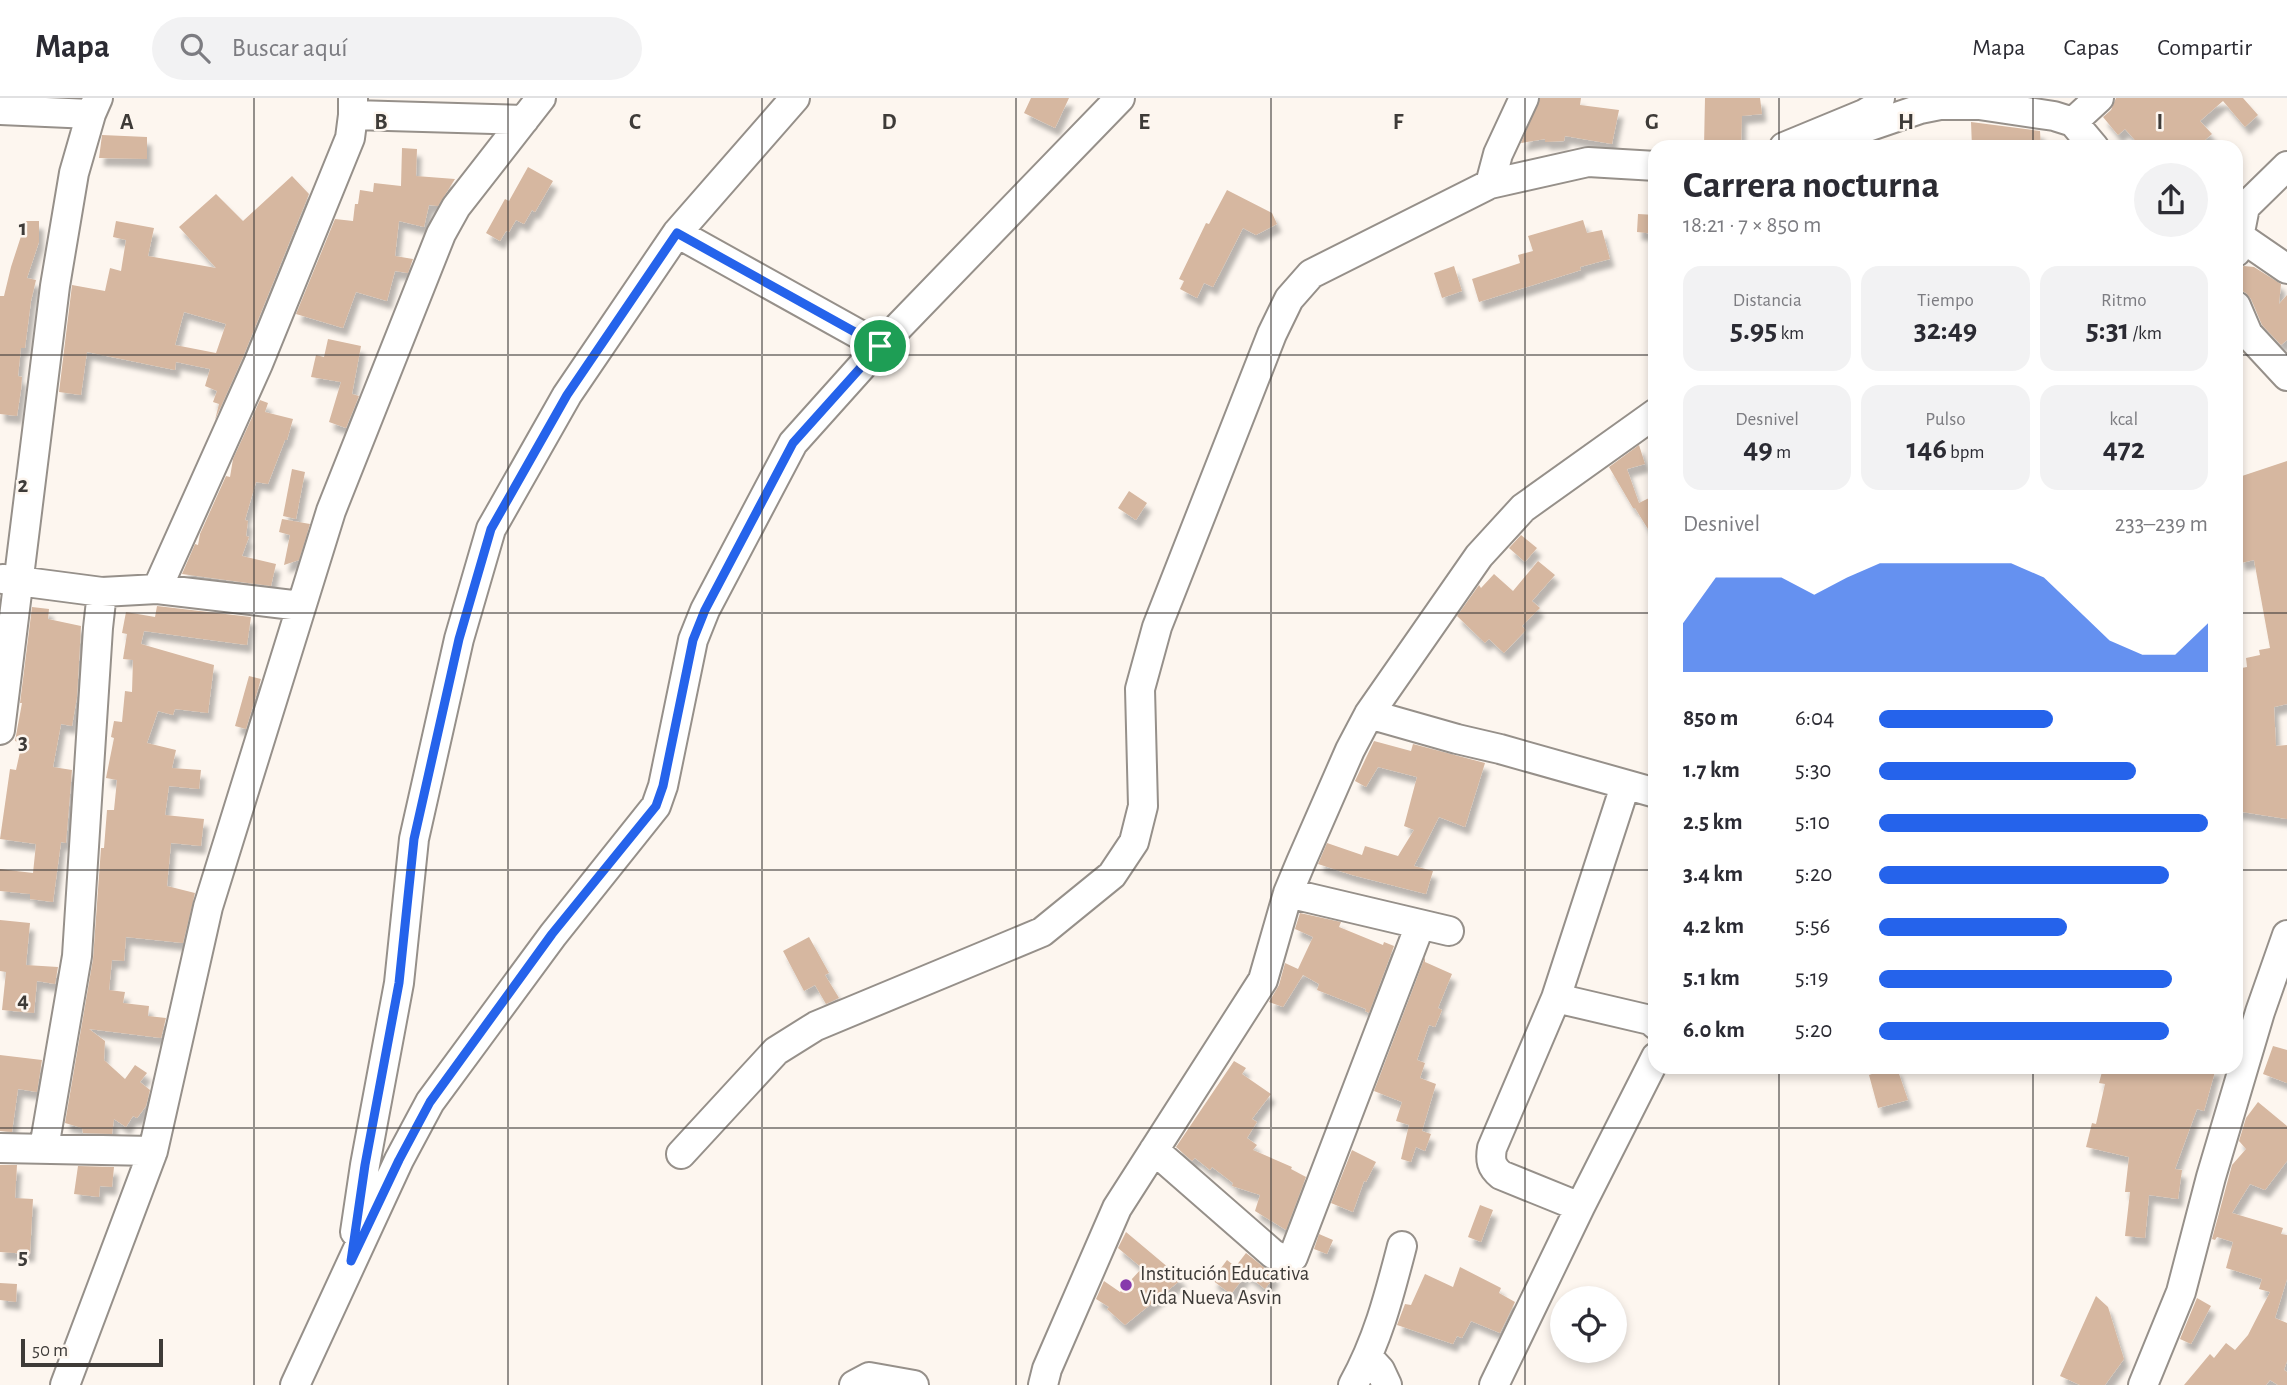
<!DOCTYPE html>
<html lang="es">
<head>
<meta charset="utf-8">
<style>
	:root { --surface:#fff; --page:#f2f2f3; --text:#2b2b33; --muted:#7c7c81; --line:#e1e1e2; --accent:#2563eb }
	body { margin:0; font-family:"Alegreya Sans",sans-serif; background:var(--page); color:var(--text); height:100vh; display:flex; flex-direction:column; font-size:26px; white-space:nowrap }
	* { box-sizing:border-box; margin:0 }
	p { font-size:23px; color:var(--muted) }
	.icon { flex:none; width:38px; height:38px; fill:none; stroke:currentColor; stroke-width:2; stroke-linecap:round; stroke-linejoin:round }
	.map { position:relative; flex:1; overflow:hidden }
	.drawer { position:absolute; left:1648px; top:42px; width:595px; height:934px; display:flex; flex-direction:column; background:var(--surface); border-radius:21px; box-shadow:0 4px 10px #0003 }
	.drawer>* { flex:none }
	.buttons { position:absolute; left:1550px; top:1188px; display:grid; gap:14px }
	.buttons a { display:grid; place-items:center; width:77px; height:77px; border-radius:50%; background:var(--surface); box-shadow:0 4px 10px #0003; font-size:35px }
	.scale { position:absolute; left:21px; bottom:18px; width:142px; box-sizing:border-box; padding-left:7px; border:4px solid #3e3b38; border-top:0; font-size:19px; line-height:24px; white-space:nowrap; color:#3e3b38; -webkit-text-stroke:5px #fdf6ef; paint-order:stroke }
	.pin { position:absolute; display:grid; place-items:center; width:60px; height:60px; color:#fff; margin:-30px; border:4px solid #fff; border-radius:50%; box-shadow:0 2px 7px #0007 }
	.round { display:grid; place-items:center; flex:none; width:74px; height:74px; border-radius:37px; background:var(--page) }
	.head { display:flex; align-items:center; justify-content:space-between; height:119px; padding:0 35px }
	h1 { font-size:38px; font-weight:600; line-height:52px }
	.stats { display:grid; grid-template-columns:repeat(3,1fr); gap:10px; height:119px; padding:7px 35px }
	.stats div { display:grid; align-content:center; border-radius:18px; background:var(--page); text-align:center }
	.stats b { font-size:30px; font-weight:600 }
	.stats small { font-size:19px; font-weight:400 }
	.stats p { font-size:19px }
	.chart { height:196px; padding:14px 35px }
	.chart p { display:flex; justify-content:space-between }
	.chart svg { width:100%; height:126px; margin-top:7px; fill:var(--accent); opacity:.7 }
	ul { padding:0 35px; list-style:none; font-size:23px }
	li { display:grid; grid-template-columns:112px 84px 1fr; align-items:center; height:52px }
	li i { height:18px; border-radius:9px; background:var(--accent) }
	header { display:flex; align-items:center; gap:42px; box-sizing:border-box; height:98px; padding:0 35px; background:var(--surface); border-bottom:2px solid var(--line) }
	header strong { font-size:33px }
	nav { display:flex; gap:38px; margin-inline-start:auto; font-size:24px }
	.search { width:490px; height:63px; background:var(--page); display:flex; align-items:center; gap:18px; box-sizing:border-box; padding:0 24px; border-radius:38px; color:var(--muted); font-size:26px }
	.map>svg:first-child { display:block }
</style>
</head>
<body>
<header>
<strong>Mapa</strong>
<div class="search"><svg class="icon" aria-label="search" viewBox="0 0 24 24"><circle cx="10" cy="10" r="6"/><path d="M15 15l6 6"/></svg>Buscar aquí</div>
<nav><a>Mapa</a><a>Capas</a><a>Compartir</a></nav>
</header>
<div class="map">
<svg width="2287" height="1287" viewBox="0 0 2287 1287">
	<defs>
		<filter id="shadow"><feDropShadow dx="4.5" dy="8" stdDeviation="2" flood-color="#0004"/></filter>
	</defs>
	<rect width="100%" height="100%" fill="#fdf6ef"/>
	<path fill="#d6b7a0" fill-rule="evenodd" filter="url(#shadow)" d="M1031 0H1069L1055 30 1024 15Z
		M1540 0H1581L1580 7 1619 12 1612 46 1565 38 1564 43 1545 44V41L1521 45Z
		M1705 0H1760L1762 16 1742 18 1741 48 1704 49Z
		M2116 0H2243L2258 17 2245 29 2223 3 2200 23 2212 36 2205 42 2211 49H2141L2125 31 2118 37 2103 19 2111 12Z
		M1971 24 2040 33 2041 49H1972Z
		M102 37 147 39V61L99 60Z
		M402 50 417 51 416 78 455 81 438 108 429 107 424 129 399 123 395 158 413 161 408 175 395 173 387 203 356 194 343 230 296 216 335 121 353 123 355 106H358L360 92 373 94 374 85 401 88Z
		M528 69 553 83 535 114 532 112 524 126 516 122 509 134 506 133 500 143 486 135 505 101 509 103Z
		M292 78 309 96 243 259 215 322 219 306 213 304 217 293 205 288 210 271 176 264 175 272 87 254 81 297 59 294 72 187 105 193 110 170 121 173 126 142 113 139 116 123 154 130 148 158 216 170 179 129 216 96 243 123ZM184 214 226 226 216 255 175 247Z
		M1227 92 1272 115 1277 126 1256 137 1243 130 1213 189 1204 185 1197 200 1180 191 1184 183 1179 181 1206 125 1209 126Z
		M1638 116 1656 117V136L1637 134Z
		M1583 122 1587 135 1602 132 1610 161 1580 169 1581 172 1479 204 1472 181 1520 165 1518 157 1533 153 1528 138Z
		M26 123H39V144L27 180 36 182 31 203 25 250H21L18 278 22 279 21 292 17 318 0 316V198H4L11 169Z
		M1454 168 1462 193 1442 200 1434 175Z
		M2244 168 2254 169 2281 186 2279 206 2287 197V242L2281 247 2262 227 2251 201 2246 195 2240 192 2242 169Z
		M328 241 361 248 352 296 359 298 346 330 329 324 341 284 311 279 316 257 324 259Z
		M260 302 268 305 265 314 293 321 287 342H285L268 386 256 384 245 422 248 423 246 438 249 439 242 458 276 466 271 488 182 476 195 446 198 447 200 436 226 378 230 379 233 361Z
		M1639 347 1645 366 1627 371 1639 405 1649 400 1656 413V444L1635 410H1633L1609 369Z
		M2287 363V606L2274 609 2276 648 2287 647V721L2236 713V619H2240L2236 603V571L2247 569 2246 560 2260 557 2259 552 2270 550 2254 462 2241 465 2236 445V380Z
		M292 371 305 374 296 421 283 418Z
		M1129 393 1147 405 1136 422 1118 410Z
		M282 421 310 426 299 462 284 467 290 437 279 434Z
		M1521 437 1537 450 1525 464 1509 450Z
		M1538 463 1555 477 1532 503 1540 510 1522 528 1526 532 1504 555 1489 541 1485 545 1457 518 1479 487 1481 490 1494 476 1513 493Z
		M157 508 251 519 247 547 144 533 141 546 214 567 208 615 175 611 173 617 158 613 147 645 176 652 172 670 201 672 199 691 169 688 165 717 204 721 201 748 171 745 167 788 195 795 183 845 126 839 124 863 112 862 109 892 125 894 123 905 149 908 148 918 166 920 161 940 89 931 105 943 104 962 125 981 135 967 147 975 140 984 150 992 146 1008 137 1020 133 1018 126 1029 114 1021 112 1036 83 1035 82 1030 65 1025 93 861 101 750H104L107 712H114L117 682 106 680 114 640 111 639 114 623 122 624 125 593 132 594 133 562 123 561 127 536 122 535 126 514 155 519Z
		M32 509 49 511 48 521 81 528 77 599 72 628 61 626 53 669 72 672 66 745 61 744 53 804 30 801V796L0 793V771L33 775 36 746 0 741 10 671 16 672 22 645 15 643 22 605H20Z
		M249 578 261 581 246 631 235 628Z
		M1374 643 1411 653 1413 646 1485 665 1465 729 1439 719 1414 768 1433 773 1426 796 1352 777 1318 766 1327 745 1362 757 1365 748 1398 758 1414 732 1404 728 1417 679 1378 669 1366 689 1355 683Z
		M1300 815 1341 824 1339 829 1383 847 1384 844 1394 848 1369 915 1365 913 1366 911 1317 892 1319 886 1303 877 1283 909 1269 904 1279 887 1285 865 1298 871 1313 839 1295 831Z
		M0 822 30 825 26 867 58 869 55 886 37 883 34 915 2 912 6 874 0 873Z
		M809 839 829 875 825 877 839 900 826 906 815 887 804 893 783 853Z
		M1425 859V864L1452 876 1438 910 1442 912 1435 929 1429 927 1417 962 1425 965 1420 980 1436 986 1422 1033 1431 1036 1425 1053 1416 1049 1411 1064 1401 1061 1409 1027 1396 1023 1402 1004 1374 993Z
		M2273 948 2287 952V985L2263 976Z
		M0 957 42 962 37 994 18 991 12 1034 0 1033Z
		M1234 963 1246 970 1242 976 1271 996 1252 1021 1257 1024 1247 1040 1257 1047 1253 1052 1292 1069 1291 1071 1306 1079 1286 1132 1255 1113 1260 1097 1232 1088 1233 1085 1212 1069 1210 1072 1195 1060 1192 1063 1176 1049Z
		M1889 970H1897L1908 1002 1878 1010 1869 977Z
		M2103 970H2216L2204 1013 2197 1011 2175 1071 2182 1072 2178 1101 2149 1097 2145 1140 2125 1138 2130 1094H2125L2129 1059 2086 1049 2092 1025 2096 1026 2105 986 2099 985Z
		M2258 1004 2287 1028V1063L2265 1092 2250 1086 2232 1115 2283 1130 2281 1136 2287 1137V1181L2275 1220 2287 1225V1263L2284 1272 2287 1274V1287H2278L2270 1282 2266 1287H2184L2210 1256 2214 1260 2226 1245 2235 1252 2248 1237 2270 1194 2259 1191 2262 1181 2226 1170 2233 1144 2217 1139 2215 1142 2212 1141 2232 1067 2246 1051 2239 1043 2246 1020Z
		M1352 1052 1376 1064 1366 1084 1364 1083 1353 1114 1331 1105Z
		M0 1067H17L15 1100 33 1101 30 1156 0 1154Z
		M78 1068 114 1069 112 1089 100 1088 99 1099 74 1096Z
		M1480 1107 1493 1112 1481 1144 1468 1139Z
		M1126 1134 1182 1181 1125 1227 1107 1211 1109 1209 1096 1201 1104 1183 1120 1194 1142 1170 1118 1150Z
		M1319 1136 1333 1142 1327 1156 1314 1151Z
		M1246 1155 1275 1178 1265 1191 1236 1168Z
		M1227 1162 1246 1177 1231 1196 1212 1182Z
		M1460 1169 1501 1190 1499 1195 1515 1204 1500 1235 1471 1223 1462 1240 1457 1238 1453 1246 1397 1227 1405 1206 1411 1207 1425 1176 1453 1189Z
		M0 1185 17 1186 16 1204 0 1202Z
		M2096 1198 2108 1209 2124 1261 2105 1287H2080L2060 1278Z
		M2197 1200 2211 1208 2191 1246 2180 1241Z"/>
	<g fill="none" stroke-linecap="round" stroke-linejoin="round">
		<g stroke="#96908a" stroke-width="32">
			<path id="minor" d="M0 12 91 16
				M353 17 524 22
				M2073 24 2099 0
				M1784 49 1864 16 1876 9 1880 0
				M1823 49 1841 38 1920 11 1940 7H1979L2054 18 2073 24 2094 49
				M1490 86 1498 56 1524 0
				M677 135 880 248
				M2239 138 2287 171
				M2236 154 2245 109 2287 68
				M2236 208 2248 236 2287 278
				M3 481 102 494 157 491 301 508
				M157 491 258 266 350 40 353 17V0
				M1369 616 1457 641 1500 651 1656 695
				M0 632 55 188 74 75 91 16 98 0
				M1288 795 1449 833
				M1556 900 1650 922 1656 927
				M0 1050 153 1053
				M44 1050 77 858 98 530 102 494
				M1154 1052 1273 1156 1285 1162 1293 1159 1420 827
				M681 1056 776 953 816 928 1042 834 1112 777 1134 744 1143 708 1140 591 1157 529 1272 236 1289 201 1311 176 1490 86 1588 64 1656 68
				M1580 1109 1501 1077C1491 1069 1490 1062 1492 1050L1556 900 1625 688
				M355 1134 365 1067 399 885 414 741 459 541 491 431 567 297 677 135 795 0
				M1368 1259 1380 1272 1387 1287
				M65 1287 153 1053 208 809 331 413 441 136 456 109 541 0
				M295 1287 399 1062 430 1004 553 837 656 708 663 688 693 542 705 512 793 345 880 248 1120 0
				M854 1287 869 1279 914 1287
				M1043 1287 1047 1271 1117 1110 1263 882 1288 795 1301 764 1350 652 1369 616 1479 458 1523 410 1656 315
				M1353 1287C1378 1242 1389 1198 1402 1148
				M1494 1287 1580 1109 1656 959
				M2143 1287 2181 1194 2211 1079 2260 914 2287 837"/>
		</g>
		<use href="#minor" stroke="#fff" stroke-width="28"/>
	</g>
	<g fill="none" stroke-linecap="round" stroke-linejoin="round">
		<g stroke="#fff" stroke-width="14">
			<path id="route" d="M677 135 880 248 793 345 705 512 693 542 663 688 656 708 552 836 430 1004 399 1062 351 1163 365 1067 399 885 414 741 459 541 491 431 567 297Z"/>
		</g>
		<use href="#route" stroke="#2563eb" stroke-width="9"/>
	</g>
	<path fill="none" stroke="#3e3b38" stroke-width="2" stroke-opacity="0.55" d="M254 0V1287M508 0V1287M762 0V1287M1016 0V1287M1271 0V1287M1525 0V1287M1779 0V49M2033 0V49M0 257H1656M2236 257H2287M0 515H1656M2236 515H2287M0 772H1656M2236 772H2287M1779 970V1287M2033 970V1287M0 1030H2287"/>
	<circle fill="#873bac" stroke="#fdf6ef" stroke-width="2.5" cx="1126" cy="1187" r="7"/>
	<g text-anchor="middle" stroke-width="5" stroke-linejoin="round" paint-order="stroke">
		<g font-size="21" fill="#3e3b38" stroke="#fdf6ef" text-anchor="start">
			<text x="1140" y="1182">Institución Educativa<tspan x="1140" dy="24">Vida Nueva Asvin</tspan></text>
		</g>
	</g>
	<g font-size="23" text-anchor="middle" font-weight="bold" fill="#3e3b38" stroke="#fdf6ef" stroke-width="5" stroke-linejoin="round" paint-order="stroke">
		<text x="127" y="31">A</text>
		<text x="381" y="31">B</text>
		<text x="635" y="31">C</text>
		<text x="889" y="31">D</text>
		<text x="1144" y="31">E</text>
		<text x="1398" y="31">F</text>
		<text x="1652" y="31">G</text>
		<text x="1906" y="31">H</text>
		<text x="2160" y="31">I</text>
		<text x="23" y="137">1</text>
		<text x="23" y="394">2</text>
		<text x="23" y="651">3</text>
		<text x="23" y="909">4</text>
		<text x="23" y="1166">5</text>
	</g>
</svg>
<div class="buttons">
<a><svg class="icon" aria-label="locate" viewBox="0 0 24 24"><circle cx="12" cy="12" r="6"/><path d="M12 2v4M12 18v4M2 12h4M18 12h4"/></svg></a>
</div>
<div class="scale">50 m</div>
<div class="pin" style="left:880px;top:248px;background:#1e9e55"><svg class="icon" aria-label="arrive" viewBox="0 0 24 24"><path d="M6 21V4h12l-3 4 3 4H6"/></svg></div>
<section class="drawer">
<div class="head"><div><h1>Carrera nocturna</h1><p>18:21 · 7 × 850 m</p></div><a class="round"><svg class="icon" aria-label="share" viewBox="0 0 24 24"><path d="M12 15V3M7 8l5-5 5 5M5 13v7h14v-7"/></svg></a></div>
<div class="stats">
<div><p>Distancia</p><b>5.95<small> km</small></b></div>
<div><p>Tiempo</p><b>32:49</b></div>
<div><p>Ritmo</p><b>5:31<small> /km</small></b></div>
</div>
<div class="stats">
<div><p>Desnivel</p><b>49<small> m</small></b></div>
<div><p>Pulso</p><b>146<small> bpm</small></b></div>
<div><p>kcal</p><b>472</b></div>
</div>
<div class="chart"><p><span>Desnivel</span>233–239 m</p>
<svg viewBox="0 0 160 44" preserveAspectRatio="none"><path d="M0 44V27L10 11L20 11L30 11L40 17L50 11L60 6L70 6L80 6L90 6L100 6L110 11L120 22L130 33L140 38L150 38L160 27V44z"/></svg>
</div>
<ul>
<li><b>850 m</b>6:04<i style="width:53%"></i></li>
<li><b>1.7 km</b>5:30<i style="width:78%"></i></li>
<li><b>2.5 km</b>5:10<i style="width:100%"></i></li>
<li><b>3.4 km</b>5:20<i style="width:88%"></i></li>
<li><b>4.2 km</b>5:56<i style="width:57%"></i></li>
<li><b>5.1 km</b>5:19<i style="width:89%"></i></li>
<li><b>6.0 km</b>5:20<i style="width:88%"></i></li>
</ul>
</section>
</div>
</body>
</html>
